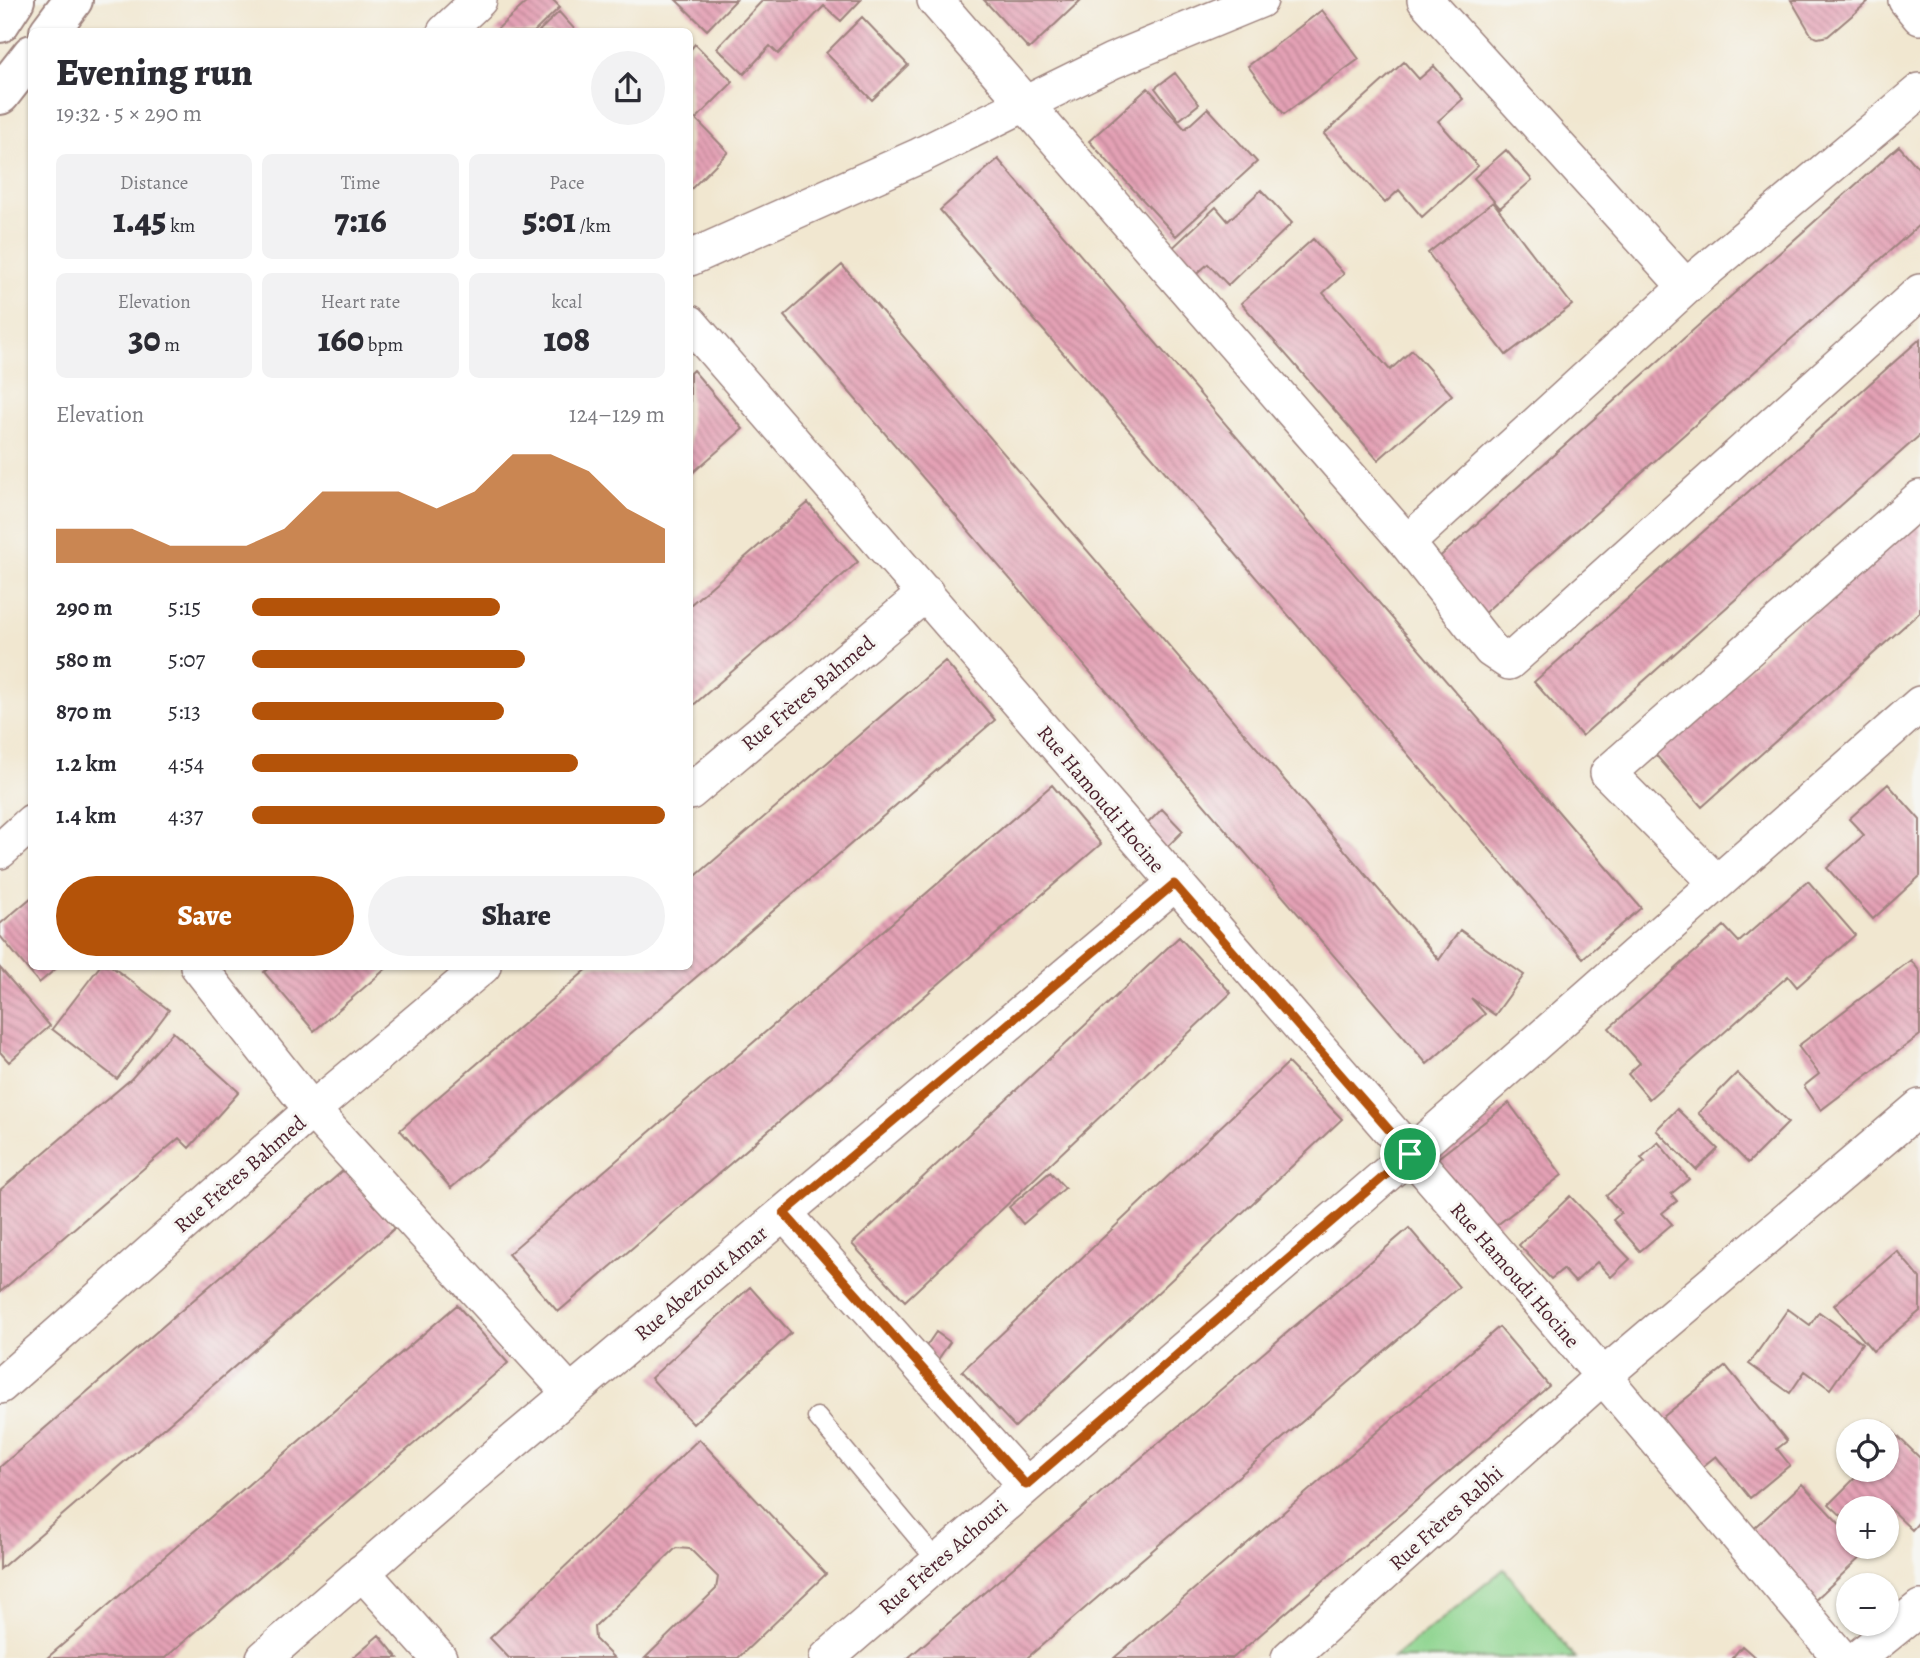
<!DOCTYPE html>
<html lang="en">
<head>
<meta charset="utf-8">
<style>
	:root { --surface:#fff; --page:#f2f2f3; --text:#2b2b33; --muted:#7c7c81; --accent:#b45309 }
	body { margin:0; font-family:Alegreya,serif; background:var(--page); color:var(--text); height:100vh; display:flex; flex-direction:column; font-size:26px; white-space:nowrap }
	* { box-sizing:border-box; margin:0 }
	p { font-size:23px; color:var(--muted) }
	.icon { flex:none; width:38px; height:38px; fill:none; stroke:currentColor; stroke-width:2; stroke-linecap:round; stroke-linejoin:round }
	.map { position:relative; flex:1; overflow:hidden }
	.sheet { position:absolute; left:28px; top:28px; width:665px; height:942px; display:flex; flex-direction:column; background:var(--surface); border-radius:10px; box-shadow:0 2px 5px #0004 }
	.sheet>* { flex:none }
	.buttons { position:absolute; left:1836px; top:1419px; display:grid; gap:14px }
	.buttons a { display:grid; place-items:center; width:63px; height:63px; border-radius:50%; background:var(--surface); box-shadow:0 2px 5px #0004; font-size:35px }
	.pin { position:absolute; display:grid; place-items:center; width:60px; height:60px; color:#fff; margin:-30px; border:4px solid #fff; border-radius:50%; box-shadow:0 2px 7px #0007 }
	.round { display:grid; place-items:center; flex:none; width:74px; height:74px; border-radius:37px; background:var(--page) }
	.head { display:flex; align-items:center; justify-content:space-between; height:119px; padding:0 28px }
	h1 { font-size:38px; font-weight:800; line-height:52px }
	.figures { display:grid; grid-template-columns:repeat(3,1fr); gap:10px; height:119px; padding:7px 28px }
	.figures div { display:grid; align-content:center; border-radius:10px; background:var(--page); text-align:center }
	.figures b { font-size:35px; font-weight:800 }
	.figures small { font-size:19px; font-weight:400 }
	.figures p { font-size:19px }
	.chart { height:196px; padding:14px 28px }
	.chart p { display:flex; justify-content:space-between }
	.chart svg { width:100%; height:126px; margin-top:7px; fill:var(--accent); opacity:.7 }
	.action { display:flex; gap:14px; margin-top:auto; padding:14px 28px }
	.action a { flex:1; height:80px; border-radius:42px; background:var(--accent); color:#fff; font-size:28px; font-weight:800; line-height:80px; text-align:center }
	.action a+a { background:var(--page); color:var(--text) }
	ul { padding:0 28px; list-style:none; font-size:23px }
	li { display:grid; grid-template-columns:112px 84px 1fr; align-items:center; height:52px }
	li i { height:18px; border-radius:9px; background:var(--accent) }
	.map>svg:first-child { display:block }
</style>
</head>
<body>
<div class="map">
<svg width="1920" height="1658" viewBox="0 0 1920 1658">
	<defs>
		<pattern id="building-back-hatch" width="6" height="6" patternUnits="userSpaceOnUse" patternTransform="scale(1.75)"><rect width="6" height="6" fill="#e4a1b5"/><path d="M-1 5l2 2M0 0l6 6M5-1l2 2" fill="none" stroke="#bb8393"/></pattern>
	</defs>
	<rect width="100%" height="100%" fill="#f6f6f2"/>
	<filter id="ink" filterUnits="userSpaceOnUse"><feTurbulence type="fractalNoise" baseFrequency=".0143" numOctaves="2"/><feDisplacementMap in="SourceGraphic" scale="14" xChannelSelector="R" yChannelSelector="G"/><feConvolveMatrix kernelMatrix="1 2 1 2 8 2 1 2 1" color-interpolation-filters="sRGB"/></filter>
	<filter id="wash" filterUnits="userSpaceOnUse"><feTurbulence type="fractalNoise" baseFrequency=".00686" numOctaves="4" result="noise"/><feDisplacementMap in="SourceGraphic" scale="28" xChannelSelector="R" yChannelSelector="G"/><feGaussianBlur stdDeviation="1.57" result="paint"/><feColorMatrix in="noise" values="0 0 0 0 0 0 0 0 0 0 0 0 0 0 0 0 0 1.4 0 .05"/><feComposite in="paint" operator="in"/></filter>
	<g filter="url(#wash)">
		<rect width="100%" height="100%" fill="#f1e7d0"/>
		<path fill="#8dd48e" stroke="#6c7a5c" stroke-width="2" d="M1504 1569 1575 1658H1393Z"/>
		<g id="blocks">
			<path fill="url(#building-back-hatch)" d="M529 0H553L560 7 534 32H494Z
				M676 0H736L707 30Z
				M763 0H861L841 21 824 6 778 54 770 46 744 74 717 48Z
				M984 0H1081L1029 49Z
				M1791 0H1870L1828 36 1818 38 1812 36Z
				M1322 10 1359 59 1284 114 1248 66Z
				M559 12 577 32H538Z
				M862 17 908 65 872 100 826 53Z
				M695 44 733 82 696 119 728 152 690 190V50Z
				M1404 62 1419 79 1434 66 1463 99 1438 121 1478 166 1422 217 1399 190 1385 203 1324 134Z
				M1175 73 1199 104 1179 120 1155 88Z
				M1148 88 1185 129 1208 108 1257 162 1176 236 1089 141Z
				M1899 146 1920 170V224L1482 615 1435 561Z
				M1506 150 1532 180 1500 208 1474 178Z
				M998 159 1641 908 1583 958 940 210Z
				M1261 190 1292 223 1228 285 1208 264 1190 280 1166 254 1216 207 1228 221Z
				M1493 202 1572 305 1506 355 1428 253Z
				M1313 239 1344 274 1323 293 1390 370 1412 350 1452 395 1378 460 1241 303Z
				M842 265 1439 960 1460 930 1524 975 1495 1015 1471 998 1485 1014 1427 1064 784 316Z
				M1920 339V435L1582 736 1534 682Z
				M693 370 743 429 690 475V373Z
				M808 503 858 562 690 708V605Z
				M1920 516V612L1702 807 1654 753Z
				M945 661 995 720 451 1188 400 1130 591 966H690V881Z
				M1888 784 1920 820V876L1873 919 1827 868 1864 835 1849 819Z
				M1052 785 1101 844 558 1312 508 1254Z
				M1162 809 1183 831 1159 855 1138 833Z
				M1808 881 1855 935 1797 987 1788 976 1649 1099 1628 1074 1640 1063 1609 1028 1724 926 1739 942Z
				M32 897V966H59L39 983 0 936V924Z
				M1179 937 1231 993 905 1301 852 1244Z
				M1911 960 1920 972V1035L1821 1110 1804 1086 1819 1074 1798 1046Z
				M100 966H111L169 1010 117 1079 52 1029Z
				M271 966H389L314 1031 264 972Z
				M0 968 50 1026 9 1062 0 1052Z
				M173 1032 239 1092 189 1148 179 1138 0 1292V1190L131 1079Z
				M1288 1063 1342 1119 1015 1427 962 1371Z
				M1737 1073 1788 1123 1748 1163 1698 1113Z
				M1509 1103 1562 1175 1484 1235 1430 1164Z
				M1677 1109 1718 1149 1696 1170 1656 1130Z
				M1658 1142 1689 1179 1671 1194 1677 1201 1662 1213 1672 1224 1640 1251 1613 1220 1621 1213 1606 1196 1645 1162 1641 1158Z
				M345 1169 395 1228 0 1569V1467Z
				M1050 1172 1065 1188 1023 1224 1009 1207Z
				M1570 1196 1630 1259 1611 1277 1597 1262 1575 1282 1563 1269 1551 1279 1519 1245Z
				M1409 1228 1459 1287 1027 1658H908Z
				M1897 1251 1920 1278V1311L1873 1351 1834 1305Z
				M750 1287 791 1333 693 1424 651 1378Z
				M457 1305 508 1363 165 1658H47Z
				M1788 1309 1810 1325 1819 1312 1862 1343 1830 1389 1805 1371 1790 1393 1749 1364Z
				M1499 1327 1549 1386 1324 1580 1233 1658H1114Z
				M936 1332 950 1342 937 1361 923 1351Z
				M1726 1366 1787 1441 1777 1449 1790 1465 1750 1498 1716 1456 1702 1467 1662 1418Z
				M1883 1422 1920 1458V1521L1912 1530 1888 1507 1848 1508V1522L1829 1504 1857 1476 1851 1470H1886V1432H1874Z
				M699 1439 826 1574 738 1658H645L716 1589 718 1577 690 1549 676 1548 594 1627 595 1639 614 1658H509L490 1638Z
				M1802 1484 1848 1533V1547H1861L1866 1552 1812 1603 1745 1537Z
				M379 1635 398 1658H352Z
				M1742 1646 1756 1658H1732Z"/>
		</g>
	</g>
	<g filter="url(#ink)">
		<use href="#blocks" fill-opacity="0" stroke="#9e837e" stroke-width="2"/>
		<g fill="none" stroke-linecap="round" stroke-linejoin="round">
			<g stroke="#9e837e" stroke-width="21">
				<path id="service" d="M817 1417 938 1562"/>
			</g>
			<g stroke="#9e837e" stroke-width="38">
				<path id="minor" d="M935 0 1407 543 1491 650 1509 662 1920 292
					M1425 0 1686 287
					M1906 0 1920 17
					M445 32 479 0
					M690 258 919 156 1112 61 1260 0
					M690 323 1574 1342 1841 1658
					M1407 543 1686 287 1920 91
					M690 792 926 593
					M0 851 32 822
					M1717 883 1608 773 1920 498
					M198 966 312 1110 570 1393
					M784 1213 1026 1485
					M0 1386 312 1110 483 966
					M362 1572 439 1658
					M264 1658 482 1468 1174 884
					M827 1658 1410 1154 1920 704
					M1289 1658 1602 1377 1920 1107
					M1858 1658 1920 1608"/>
			</g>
			<g stroke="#9e837e" stroke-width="42">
				<path id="primary" d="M0 23 15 0
					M49 32 73 0
					M0 95 32 54"/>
			</g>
			<use href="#service" stroke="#fff" stroke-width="18"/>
			<use href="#minor" stroke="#fff" stroke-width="35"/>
			<use href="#primary" stroke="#fff" stroke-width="38"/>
		</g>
	</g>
	<g fill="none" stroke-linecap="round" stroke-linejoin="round" filter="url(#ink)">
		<g stroke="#fff" stroke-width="14">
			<path id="route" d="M1174 884 1410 1154 1026 1485 784 1213Z"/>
		</g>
		<use href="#route" stroke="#b45309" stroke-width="9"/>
	</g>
	<g text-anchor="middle" stroke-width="6" stroke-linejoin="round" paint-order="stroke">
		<g font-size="21" fill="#4a1f2b" stroke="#f6f6f2">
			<text transform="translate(808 693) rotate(-40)" y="7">Rue Frères Bahmed</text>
			<text transform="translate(1101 799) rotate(50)" y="7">Rue Hamoudi Hocine</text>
			<text transform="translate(240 1174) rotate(-41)" y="7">Rue Frères Bahmed</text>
			<text transform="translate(1515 1275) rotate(49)" y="7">Rue Hamoudi Hocine</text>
			<text transform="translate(701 1283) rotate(-40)" y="7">Rue Abeztout Amar</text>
			<text transform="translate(1446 1518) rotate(-42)" y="7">Rue Frères Rabhi</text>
			<text transform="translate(943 1557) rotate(-41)" y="7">Rue Frères Achouri</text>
		</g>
	</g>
</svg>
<div class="buttons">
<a><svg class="icon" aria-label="locate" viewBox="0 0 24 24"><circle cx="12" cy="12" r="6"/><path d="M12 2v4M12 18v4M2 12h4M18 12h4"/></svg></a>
<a>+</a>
<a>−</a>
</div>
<div class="pin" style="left:1410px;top:1154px;background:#1e9e55"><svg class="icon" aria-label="arrive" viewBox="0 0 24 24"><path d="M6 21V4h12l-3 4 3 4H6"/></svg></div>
<section class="sheet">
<div class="head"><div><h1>Evening run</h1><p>19:32 · 5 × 290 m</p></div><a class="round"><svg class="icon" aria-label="share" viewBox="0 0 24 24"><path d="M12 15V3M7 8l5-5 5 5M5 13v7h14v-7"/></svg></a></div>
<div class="figures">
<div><p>Distance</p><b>1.45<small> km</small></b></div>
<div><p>Time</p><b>7:16</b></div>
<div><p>Pace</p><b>5:01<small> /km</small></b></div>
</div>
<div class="figures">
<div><p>Elevation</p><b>30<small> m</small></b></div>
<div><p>Heart rate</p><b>160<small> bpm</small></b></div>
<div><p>kcal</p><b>108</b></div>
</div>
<div class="chart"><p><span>Elevation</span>124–129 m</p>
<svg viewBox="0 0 160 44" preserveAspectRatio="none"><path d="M0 44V32L10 32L20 32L30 38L40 38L50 38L60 32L70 19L80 19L90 19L100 25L110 19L120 6L130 6L140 12L150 25L160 32V44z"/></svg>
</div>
<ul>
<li><b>290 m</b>5:15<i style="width:60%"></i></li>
<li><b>580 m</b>5:07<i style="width:66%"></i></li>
<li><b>870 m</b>5:13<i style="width:61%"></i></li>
<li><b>1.2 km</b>4:54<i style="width:79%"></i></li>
<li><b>1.4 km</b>4:37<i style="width:100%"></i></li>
</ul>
<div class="action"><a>Save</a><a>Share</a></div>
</section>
</div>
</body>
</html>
